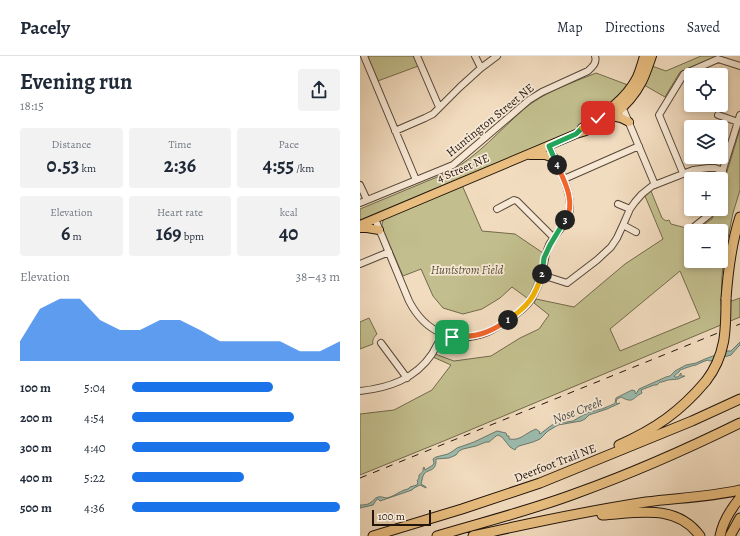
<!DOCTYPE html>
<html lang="en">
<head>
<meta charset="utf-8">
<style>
	:root { --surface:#fff; --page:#f2f2f3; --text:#1f2937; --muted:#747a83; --line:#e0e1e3; --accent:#1a73e8 }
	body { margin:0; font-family:Alegreya,serif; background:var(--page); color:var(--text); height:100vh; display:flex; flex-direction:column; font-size:15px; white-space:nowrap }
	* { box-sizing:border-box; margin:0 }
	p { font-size:13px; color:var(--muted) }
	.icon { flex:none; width:22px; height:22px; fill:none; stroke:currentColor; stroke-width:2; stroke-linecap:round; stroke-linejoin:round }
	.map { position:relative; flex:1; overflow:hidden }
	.sheet { display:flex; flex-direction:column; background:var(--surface); width:360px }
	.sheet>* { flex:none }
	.controls { position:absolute; left:324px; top:12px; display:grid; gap:8px }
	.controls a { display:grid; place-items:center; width:44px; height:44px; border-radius:4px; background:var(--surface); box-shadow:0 2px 6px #0003; font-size:20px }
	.scale { position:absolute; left:12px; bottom:10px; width:59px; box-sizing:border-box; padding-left:4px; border:2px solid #22150c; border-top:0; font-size:11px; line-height:14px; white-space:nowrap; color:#22150c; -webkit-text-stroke:3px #f7e8d5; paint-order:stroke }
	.pin { position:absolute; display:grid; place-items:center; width:34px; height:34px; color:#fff; margin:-17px; border-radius:8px; box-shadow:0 2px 6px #0006 }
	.km { position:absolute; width:20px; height:20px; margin:-10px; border-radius:50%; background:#222; color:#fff; font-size:11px; line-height:20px; text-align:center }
	.round { display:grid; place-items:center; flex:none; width:42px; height:42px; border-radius:4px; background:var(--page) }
	.head { display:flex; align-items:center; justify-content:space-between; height:68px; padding:0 20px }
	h1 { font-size:22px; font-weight:600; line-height:30px }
	.figures { display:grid; grid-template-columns:repeat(3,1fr); gap:6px; height:68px; padding:4px 20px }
	.figures div { display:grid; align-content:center; border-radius:4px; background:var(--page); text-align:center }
	.figures b { font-size:20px; font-weight:600 }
	.figures small { font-size:11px; font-weight:400 }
	.figures p { font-size:11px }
	.chart { height:112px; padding:8px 20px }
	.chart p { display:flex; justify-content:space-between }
	.chart svg { width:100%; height:72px; margin-top:4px; fill:var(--accent); opacity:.7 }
	ul { padding:0 20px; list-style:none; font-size:13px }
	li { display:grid; grid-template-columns:64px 48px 1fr; align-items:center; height:30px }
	li i { height:10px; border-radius:5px; background:var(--accent) }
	header { display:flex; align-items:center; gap:24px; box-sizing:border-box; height:56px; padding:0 20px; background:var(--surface); border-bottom:1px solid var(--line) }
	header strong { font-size:19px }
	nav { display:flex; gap:22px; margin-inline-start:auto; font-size:14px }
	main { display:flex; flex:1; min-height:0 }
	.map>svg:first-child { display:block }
</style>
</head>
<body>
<header>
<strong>Pacely</strong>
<nav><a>Map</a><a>Directions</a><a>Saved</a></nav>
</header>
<main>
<section class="sheet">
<div class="head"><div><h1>Evening run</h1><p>18:15</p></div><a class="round"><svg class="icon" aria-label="share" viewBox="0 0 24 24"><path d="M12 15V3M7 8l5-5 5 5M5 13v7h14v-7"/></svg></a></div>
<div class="figures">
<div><p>Distance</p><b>0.53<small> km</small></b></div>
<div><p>Time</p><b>2:36</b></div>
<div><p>Pace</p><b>4:55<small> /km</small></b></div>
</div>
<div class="figures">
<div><p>Elevation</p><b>6<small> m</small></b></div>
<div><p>Heart rate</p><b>169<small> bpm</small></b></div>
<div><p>kcal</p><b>40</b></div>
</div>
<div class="chart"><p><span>Elevation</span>38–43 m</p>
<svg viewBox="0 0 160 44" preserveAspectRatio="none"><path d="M0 44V32L10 12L20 6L30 6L40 19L50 25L60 25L70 19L80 19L90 25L100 32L110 32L120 32L130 32L140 38L150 38L160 32V44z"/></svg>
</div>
<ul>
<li><b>100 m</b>5:04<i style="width:68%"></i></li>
<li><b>200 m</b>4:54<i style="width:78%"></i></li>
<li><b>300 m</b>4:40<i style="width:95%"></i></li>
<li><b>400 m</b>5:22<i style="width:54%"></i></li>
<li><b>500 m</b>4:36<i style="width:100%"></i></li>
</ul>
</section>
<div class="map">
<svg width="380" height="480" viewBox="0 0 380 480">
	<rect width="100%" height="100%" fill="#f2dcbf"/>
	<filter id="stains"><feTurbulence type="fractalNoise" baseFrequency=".005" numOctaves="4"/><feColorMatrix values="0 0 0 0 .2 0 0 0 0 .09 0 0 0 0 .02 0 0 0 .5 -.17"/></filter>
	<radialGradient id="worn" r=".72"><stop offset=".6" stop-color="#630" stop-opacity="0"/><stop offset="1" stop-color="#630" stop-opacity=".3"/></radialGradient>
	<path fill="#c2be8d" stroke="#726a4c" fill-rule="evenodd" d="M4 0H57L61 9 15 26Z
		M341 0H357L320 16 305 41 284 29 292 10 306 15Z
		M236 17 268 29C252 47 234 61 214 74L0 166V153L89 116C118 100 140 74 164 53 185 35 212 27 236 17Z
		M380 73V134L373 157 364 202 362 220 361 249 380 242V261L91 382 0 419V358L34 354 72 334 91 309 73 301 75 298 94 305 131 300 160 282 179 273 189 259 174 247 176 243 214 251 265 208 303 183 285 140 291 135 302 162 306 165 309 164 311 168 326 172 329 176 331 177V205H361V175H340L343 169 352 163 356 153H361V135ZM320 215 340 262 260 295 250 273Z
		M102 129 122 175 155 178 183 197C179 213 176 228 167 242L152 231 140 242 122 253 103 258 83 252 73 240 61 213 43 220 22 171V168L24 162Z
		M9 262 17 278C14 281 12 284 13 288L0 293V266Z"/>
	<path fill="#9cbcae" stroke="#6b796d" d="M380 286V289L378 291 371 299 350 305 348 304C344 305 340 307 336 309 330 310 326 312 320 314L319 316 314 320 315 321H318L321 317V320H325L318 323 308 324 302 326H300L297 329H294L281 334 282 337C272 342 274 348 261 341L257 343 256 346 257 348 260 347 247 353 229 359 225 363 221 365 198 369 188 375 180 383 173 386 159 390 156 392 155 394 150 391 142 381 138 379 136 380 129 386H126L116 390 103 393 99 395 96 399 89 402 76 403C76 406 76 408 75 410 73 415 67 414 64 418 62 421 62 425 61 428L66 431V432L60 429 54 432 52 434 20 445 18 443H17L13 449 0 452V449C3 449 7 449 10 447 13 446 14 442 18 441 21 440 24 442 27 442 35 440 41 434 48 433L50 431 57 429 58 426 57 425 59 422V419C61 417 64 416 63 412L64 411 65 414 73 409 74 407 73 403 76 401 88 398 93 395 97 392 114 386 137 375 146 377 147 380H149V383C161 385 165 377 176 373L180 376 179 377 180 378 192 369 200 367 213 365 225 358H227V357L231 355H235L236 350V354C242 354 248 350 254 348L255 347 256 342 272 334 275 335V337L276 338 279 333 306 321 310 320 315 315 326 309 336 307 345 303 366 295H371Z"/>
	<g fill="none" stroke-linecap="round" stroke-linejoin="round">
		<g stroke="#564739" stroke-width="8">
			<path id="minor" d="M4 0 56 124
				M57 0 79 51
				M121 12 137 0
				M260 50 264 55 295 129
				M358 59 378 66
				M35 75 65 62 73 58 100 31 121 12 115 0
				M323 117 299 59 324 18 358 3 380 10
				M204 123 279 90
				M360 123 380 59
				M0 129 7 144
				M0 147 93 109 169 44 182 36 228 15C233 10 237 7 235 0
				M258 148 270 153
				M137 153 154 144 157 145 194 182
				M15 163 49 245C65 276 94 290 128 276 132 274 137 271 141 269 152 262 164 254 171 244 175 237 180 226 182 218 185 208 184 200 189 189 196 176 211 165 210 149 209 128 196 109 189 90
				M263 169 276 176
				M335 170 349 159 351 153
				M0 208 29 196
				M182 219 207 227 237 204 251 191 257 182 263 169 270 153 275 146 282 138 292 130 333 114 348 112H355L363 115
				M21 287 47 322
				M0 335C29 332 55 323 72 298 76 291 79 285 83 279"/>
		</g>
		<g stroke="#22150c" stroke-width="10">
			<path id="major" d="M252 60 261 62 269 66
				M222 72C243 59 266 43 277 21 280 14 282 7 284 0
				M170 99H185L194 102
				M0 169 216 78C243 71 269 51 282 26 286 18 289 9 292 0
				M0 172H7L19 174"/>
		</g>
		<g stroke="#22150c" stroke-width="11">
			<path id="highway" d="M366 243C368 215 371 188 380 161
				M259 389C295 373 320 356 346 325
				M242 459C277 457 316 447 340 480
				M13 480 102 453 180 427 332 365 380 343
				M77 480C124 466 172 454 217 437 273 417 327 393 380 367
				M113 480C170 467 228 455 286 446 317 442 349 441 380 434
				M360 480C363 465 370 454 380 442
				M370 480 380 462"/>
		</g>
		<use href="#minor" stroke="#f7e8d5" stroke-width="6"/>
		<use href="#major" stroke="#e9be80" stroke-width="8"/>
		<use href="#highway" stroke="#e9be80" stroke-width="9"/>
		<path stroke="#22150c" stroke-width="1" stroke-dasharray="7 7" stroke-linecap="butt" d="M0 422 380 268"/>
		<g stroke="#22150c" stroke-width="11" stroke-linecap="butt">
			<path id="highway-bridge" d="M346 325C366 299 366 274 366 243"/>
		</g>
		<use href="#highway-bridge" stroke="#e9be80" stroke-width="9"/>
	</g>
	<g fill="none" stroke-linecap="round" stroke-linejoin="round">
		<g stroke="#fff" stroke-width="8">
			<path id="split-1" d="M92 281C116 281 128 278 148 264"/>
		</g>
		<g stroke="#fff" stroke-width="8">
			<path id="split-2" d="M148 264C168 250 175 241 182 218"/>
		</g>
		<g stroke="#fff" stroke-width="8">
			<path id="split-3" d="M182 218 184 202 190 189 205 164"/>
		</g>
		<g stroke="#fff" stroke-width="8">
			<path id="split-4" d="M197 109C204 124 217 148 205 164"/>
		</g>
		<g stroke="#fff" stroke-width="8">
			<path id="split-5" d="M197 109 189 90 216 78 222 72"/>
		</g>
		<g stroke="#fff" stroke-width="8">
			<path id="split-6" d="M222 72 238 62"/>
		</g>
		<use href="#split-1" stroke="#f0652b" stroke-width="5"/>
		<use href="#split-2" stroke="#f5b400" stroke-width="5"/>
		<use href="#split-3" stroke="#22a559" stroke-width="5"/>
		<use href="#split-4" stroke="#f0652b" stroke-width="5"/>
		<use href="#split-5" stroke="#22a559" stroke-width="5"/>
		<use href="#split-6" stroke="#f5b400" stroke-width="5"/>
	</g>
	<g text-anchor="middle" stroke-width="3.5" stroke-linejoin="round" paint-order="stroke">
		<g font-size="12" fill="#22150c" stroke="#f7e8d5">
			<text transform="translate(130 64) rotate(-39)" y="4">Huntington Street NE</text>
			<text transform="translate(103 112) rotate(-23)" y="4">4 Street NE</text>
			<text transform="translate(195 407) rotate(-21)" y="4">Deerfoot Trail NE</text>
		</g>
		<g font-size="12" font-style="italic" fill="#5a5039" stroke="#f7e8d5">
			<text x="107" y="218">Huntstrom Field</text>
		</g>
		<g font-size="13" font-style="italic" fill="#4d4f45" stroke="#f7e8d5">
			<text transform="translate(217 354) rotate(-21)" y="5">Nose Creek</text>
		</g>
	</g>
	<rect width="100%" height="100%" filter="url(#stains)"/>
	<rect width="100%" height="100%" fill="url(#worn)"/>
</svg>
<div class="controls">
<a><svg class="icon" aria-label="locate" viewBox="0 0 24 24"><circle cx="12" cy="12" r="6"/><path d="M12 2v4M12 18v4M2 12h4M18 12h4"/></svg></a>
<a><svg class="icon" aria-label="layers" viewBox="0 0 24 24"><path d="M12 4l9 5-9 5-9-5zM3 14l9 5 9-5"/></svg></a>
<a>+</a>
<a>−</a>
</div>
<div class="scale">100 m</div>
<div class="pin" style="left:92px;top:281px;background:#1e9e55"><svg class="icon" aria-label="arrive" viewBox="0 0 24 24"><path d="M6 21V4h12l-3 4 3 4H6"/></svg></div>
<div class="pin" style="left:238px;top:62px;background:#d93025"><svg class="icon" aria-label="check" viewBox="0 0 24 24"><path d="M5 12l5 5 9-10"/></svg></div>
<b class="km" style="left:148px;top:264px">1</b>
<b class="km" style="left:182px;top:218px">2</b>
<b class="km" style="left:205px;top:164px">3</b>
<b class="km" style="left:197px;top:109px">4</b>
</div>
</main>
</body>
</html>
